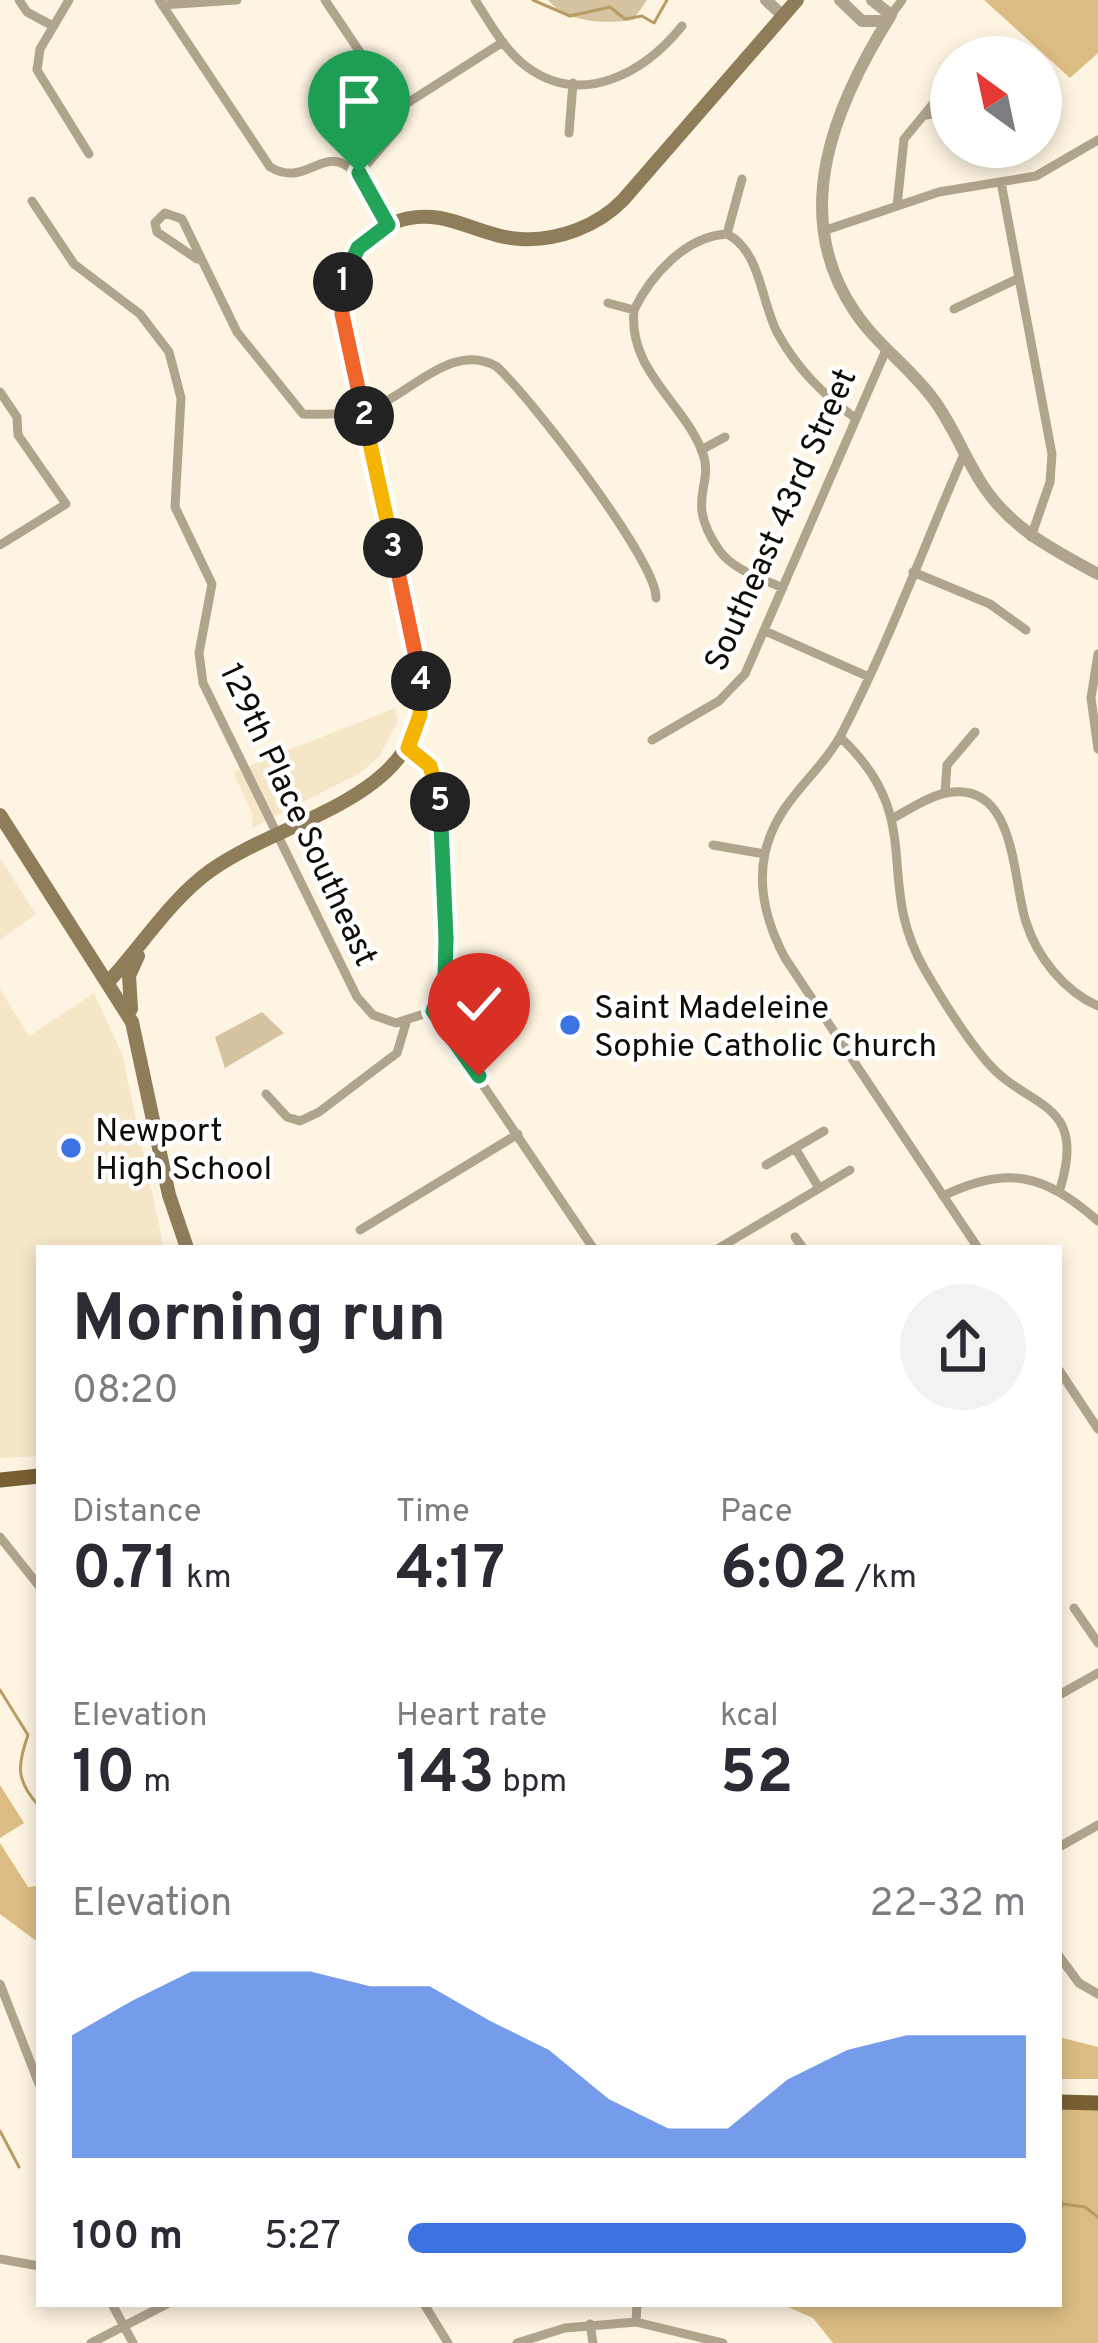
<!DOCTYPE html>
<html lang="en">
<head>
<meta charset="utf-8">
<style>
	:root { --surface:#fff; --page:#f2f2f3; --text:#2b2b33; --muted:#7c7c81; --accent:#3c73e3 }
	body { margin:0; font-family:Overpass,sans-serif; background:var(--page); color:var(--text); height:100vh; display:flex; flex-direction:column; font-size:45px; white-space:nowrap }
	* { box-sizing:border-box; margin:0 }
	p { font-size:39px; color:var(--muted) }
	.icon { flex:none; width:66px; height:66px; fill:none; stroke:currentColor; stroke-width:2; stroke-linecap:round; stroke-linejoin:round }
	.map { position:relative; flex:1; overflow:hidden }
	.details { position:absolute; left:36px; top:1245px; width:1026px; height:1062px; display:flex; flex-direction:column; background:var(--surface); border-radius:0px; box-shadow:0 6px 18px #0003 }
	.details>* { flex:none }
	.needle { width:78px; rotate:327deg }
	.fabs { position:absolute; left:930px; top:36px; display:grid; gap:24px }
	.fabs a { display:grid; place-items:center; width:132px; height:132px; border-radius:50%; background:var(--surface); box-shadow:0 6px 18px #0003; font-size:60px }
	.pin { position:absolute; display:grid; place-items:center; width:102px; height:102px; color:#fff; margin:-123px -51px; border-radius:50% 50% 50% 0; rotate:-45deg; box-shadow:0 0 12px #0007 }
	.pin .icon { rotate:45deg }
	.km { position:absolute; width:60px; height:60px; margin:-30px; border-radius:50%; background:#222; color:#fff; font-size:33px; line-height:60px; text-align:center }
	.round { display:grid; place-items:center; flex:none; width:126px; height:126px; border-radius:63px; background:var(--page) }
	.summary { display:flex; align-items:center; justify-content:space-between; height:204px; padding:0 36px }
	h1 { font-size:66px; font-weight:700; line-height:90px }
	.stats { display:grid; grid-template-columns:repeat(3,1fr); gap:18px; height:204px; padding:12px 36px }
	.stats div { display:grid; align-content:center }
	.stats b { font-size:60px; font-weight:700 }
	.stats small { font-size:33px; font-weight:400 }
	.stats p { font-size:33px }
	.chart { height:336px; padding:24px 36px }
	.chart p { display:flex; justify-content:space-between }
	.chart svg { width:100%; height:216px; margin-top:12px; fill:var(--accent); opacity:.7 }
	ul { padding:0 36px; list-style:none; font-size:39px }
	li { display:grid; grid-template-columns:192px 144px 1fr; align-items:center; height:90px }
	li i { height:30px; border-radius:15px; background:var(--accent) }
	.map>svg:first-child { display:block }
</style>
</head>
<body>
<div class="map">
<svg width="1098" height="2343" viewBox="0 0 1098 2343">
	<rect width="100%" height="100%" fill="#fdf4e1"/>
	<path fill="#f6e6c8" d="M395 708 398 721 379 757 360 773 252 828 253 815 233 772Z
		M0 858 36 914 0 940Z
		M0 989 29 1036 94 993 122 1054 164 1248H39V1456L0 1458Z"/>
	<path fill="#d6c39f" d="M548 0H647L633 20C604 24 567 23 548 0Z
		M262 1012 284 1033 225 1068 215 1037Z"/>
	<path fill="#dbbc83" d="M984 0H1098V53L1070 78Z
		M0 1785 24 1823 0 1838Z
		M0 1843 28 1887 39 1886V1943L0 1914Z
		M1059 2037 1098 2047V2079H1059Z
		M1059 2103 1098 2104V2343H833L813 2318 781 2304H1059Z"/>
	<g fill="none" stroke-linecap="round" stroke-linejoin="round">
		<path stroke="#b99c63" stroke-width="3" d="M533 0 570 16 610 7 625 19 642 16 654 23 667 0
			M0 1690 28 1735C17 1766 16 1781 39 1806
			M0 2131 19 2167
			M1059 2215 1062 2204 1085 2207 1098 2217
			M1059 2231V2238"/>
		<path stroke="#b1a48c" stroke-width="9" d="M19 0 27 12 53 26
			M69 0 40 49 37 70 89 154
			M159 0 270 167C319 196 330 106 388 225
			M325 0 398 109
			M475 0C490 23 504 50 527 67 583 108 645 72 682 26
			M162 5 237 0
			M891 15 902 0
			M398 109 503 42
			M926 115 951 111
			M569 133 573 83
			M359 173 398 128V109
			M1001 182 1052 454 1050 482 1031 537
			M32 201 74 264 140 314 169 352 181 398 175 507 212 584 199 653 203 683 357 997 373 1015 396 1023 433 1011
			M897 206 904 139 951 82
			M823 231 939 192 1036 176 1098 140
			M727 234C761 251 761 303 778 334 798 370 823 394 855 418
			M197 259 157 232 155 223 165 213 182 219 237 332 303 414C324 415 358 414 377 406 415 389 453 343 496 366 528 394 657 561 656 598
			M608 303 634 310C651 275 686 236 727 234L742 179
			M954 309 1019 278
			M634 310C628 370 682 401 702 451 716 486 683 498 719 550 733 570 761 578 783 588
			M0 392 17 417 18 435 66 504 0 545
			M701 450 725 437
			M964 454C924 546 889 642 843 731 820 776 777 799 765 853 757 890 768 926 785 958L978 1248
			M913 572 990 604 1026 630
			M765 631 869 677
			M1098 654 1091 698 1098 749
			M840 737C929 820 872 879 925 970 943 1001 964 1035 987 1062 1028 1110 1088 1099 1060 1189
			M652 740 719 701 745 674 886 350
			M408 748C419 756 430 762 434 775 449 817 454 973 433 1011
			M945 793 947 765 975 732
			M895 817C910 809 929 796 946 793 1017 779 1012 880 1026 922 1037 957 1064 991 1098 1006
			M713 845 765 854
			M433 1011 593 1248
			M266 1094 287 1117 300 1121 319 1112 397 1053 406 1023
			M795 1148 819 1188
			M766 1165 824 1131
			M943 1196C1009 1164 1045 1175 1098 1221
			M360 1230 518 1134
			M795 1237 803 1248
			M719 1248 850 1170
			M1059 1370 1098 1429
			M0 1537 39 1586
			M1074 1608 1098 1643
			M1059 1695 1098 1673
			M1059 1847 1098 1825
			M1059 1956 1079 1983 1098 1994
			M0 1984 39 2084
			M0 2259 39 2266
			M112 2304 133 2343
			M424 2304 448 2343
			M636 2322 723 2343
			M590 2324 593 2343
			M91 2343 167 2304
			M517 2343 565 2328 636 2322 637 2304"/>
		<path stroke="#b1a48c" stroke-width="12" d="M766 0 783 16
			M840 0 862 21H887
			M872 0 891 15C835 104 788 214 855 312 877 345 911 368 934 400 954 427 965 459 984 487 1013 530 1054 550 1098 574"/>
		<path stroke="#8f7c59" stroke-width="14" d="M0 815 132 1022 169 1195 187 1248
			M110 980C142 945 172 898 210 871 289 814 438 798 420 671L341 304C344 251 383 209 440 218 467 223 493 238 521 239 558 241 598 226 623 200L797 0
			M131 1009 129 976 138 956"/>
		<path stroke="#786033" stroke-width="15" d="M0 1480 39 1476
			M1059 2102 1098 2103"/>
	</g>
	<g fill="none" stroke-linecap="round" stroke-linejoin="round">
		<g stroke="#fff" stroke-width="24">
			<path id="split-1" d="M343 282 358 248 388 225 359 173"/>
		</g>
		<g stroke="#fff" stroke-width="24">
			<path id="split-2" d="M343 282 342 314 364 416"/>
		</g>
		<g stroke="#fff" stroke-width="24">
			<path id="split-3" d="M364 416 393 548"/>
		</g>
		<g stroke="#fff" stroke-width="24">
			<path id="split-4" d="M393 548 421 681"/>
		</g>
		<g stroke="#fff" stroke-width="24">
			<path id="split-5" d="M421 681 420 715 408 748 430 766 440 802"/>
		</g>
		<g stroke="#fff" stroke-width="24">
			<path id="split-6" d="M440 802 446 938"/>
		</g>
		<g stroke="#fff" stroke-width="24">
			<path id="split-7" d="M446 938 445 980 433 1011 479 1076"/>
		</g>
		<use href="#split-1" stroke="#22a559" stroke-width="15"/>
		<use href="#split-2" stroke="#f0652b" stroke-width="15"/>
		<use href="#split-3" stroke="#f5b400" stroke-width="15"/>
		<use href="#split-4" stroke="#f0652b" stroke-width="15"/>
		<use href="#split-5" stroke="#f5b400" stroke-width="15"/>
		<use href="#split-6" stroke="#22a559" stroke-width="15"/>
		<use href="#split-7" stroke="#22a559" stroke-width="15"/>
	</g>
	<g fill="#3c73e3" stroke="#fff" stroke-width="4.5">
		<circle cx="570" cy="1025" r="12"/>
		<circle cx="71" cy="1148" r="12"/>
	</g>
	<g text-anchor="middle" stroke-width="9" stroke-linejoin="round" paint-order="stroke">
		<g font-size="33" fill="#0f0b05" stroke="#fff">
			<text transform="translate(779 519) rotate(-66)" y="12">Southeast 43rd Street</text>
			<text transform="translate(300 814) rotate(65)" y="12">129th Place Southeast</text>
		</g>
		<g font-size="33" fill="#0f0b05" stroke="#fff" text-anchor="start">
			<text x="594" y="1018">Saint Madeleine<tspan x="594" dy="38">Sophie Catholic Church</tspan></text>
			<text x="95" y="1141">Newport<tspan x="95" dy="38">High School</tspan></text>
		</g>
	</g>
</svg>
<div class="fabs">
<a><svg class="needle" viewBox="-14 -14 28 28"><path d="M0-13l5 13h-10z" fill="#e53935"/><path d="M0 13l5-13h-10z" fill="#7c7c81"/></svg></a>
</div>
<div class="pin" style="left:359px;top:173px;background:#1e9e55"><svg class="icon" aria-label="arrive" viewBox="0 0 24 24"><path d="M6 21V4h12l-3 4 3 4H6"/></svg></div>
<div class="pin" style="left:479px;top:1076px;background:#d93025"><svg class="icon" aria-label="check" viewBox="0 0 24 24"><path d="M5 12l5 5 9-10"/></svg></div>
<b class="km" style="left:343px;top:282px">1</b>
<b class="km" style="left:364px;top:416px">2</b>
<b class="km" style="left:393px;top:548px">3</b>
<b class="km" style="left:421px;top:681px">4</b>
<b class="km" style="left:440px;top:802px">5</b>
<section class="details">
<div class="summary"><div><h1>Morning run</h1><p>08:20</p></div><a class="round"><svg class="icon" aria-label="share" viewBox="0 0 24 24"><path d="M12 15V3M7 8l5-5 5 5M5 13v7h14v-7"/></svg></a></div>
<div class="stats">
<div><p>Distance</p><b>0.71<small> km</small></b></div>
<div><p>Time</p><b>4:17</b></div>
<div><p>Pace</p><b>6:02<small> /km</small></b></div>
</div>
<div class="stats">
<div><p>Elevation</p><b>10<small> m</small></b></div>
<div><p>Heart rate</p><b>143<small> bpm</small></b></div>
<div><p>kcal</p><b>52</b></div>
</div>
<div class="chart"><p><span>Elevation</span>22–32 m</p>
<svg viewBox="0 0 160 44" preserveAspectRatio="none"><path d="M0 44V19L10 12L20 6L30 6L40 6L50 9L60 9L70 16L80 22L90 32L100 38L110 38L120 28L130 22L140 19L150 19L160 19V44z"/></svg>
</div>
<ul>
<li><b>100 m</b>5:27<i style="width:100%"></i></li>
</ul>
</section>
</div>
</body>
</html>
